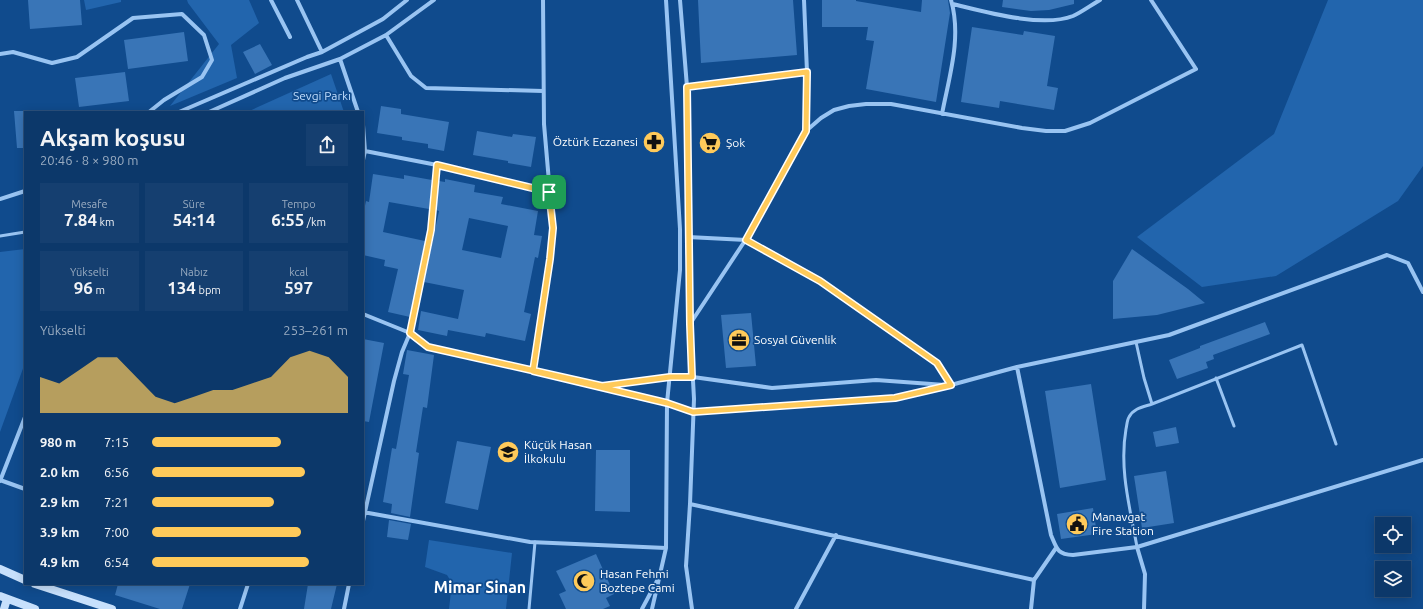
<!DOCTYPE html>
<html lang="tr">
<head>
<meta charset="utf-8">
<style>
	:root { --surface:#0c386a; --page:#153f70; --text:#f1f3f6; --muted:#9aacc1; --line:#2c527e; --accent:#ffca5a }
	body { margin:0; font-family:Ubuntu,sans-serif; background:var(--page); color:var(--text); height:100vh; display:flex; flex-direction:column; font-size:15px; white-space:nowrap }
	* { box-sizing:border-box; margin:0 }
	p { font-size:13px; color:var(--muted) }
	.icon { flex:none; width:22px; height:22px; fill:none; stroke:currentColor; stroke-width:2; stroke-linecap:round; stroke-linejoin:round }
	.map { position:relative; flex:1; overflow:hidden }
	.drawer { position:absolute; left:24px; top:111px; width:340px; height:474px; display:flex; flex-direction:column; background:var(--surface); border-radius:0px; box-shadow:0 2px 10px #0003,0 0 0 1px var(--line) }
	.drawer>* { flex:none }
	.tools { position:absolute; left:1375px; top:517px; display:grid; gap:8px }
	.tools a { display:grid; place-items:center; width:36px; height:36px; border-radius:0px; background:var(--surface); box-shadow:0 2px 10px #0003,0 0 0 1px var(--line); font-size:20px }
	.pin { position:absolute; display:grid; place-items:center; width:34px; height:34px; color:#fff; margin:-17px; border-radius:8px; box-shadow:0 2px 6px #0006 }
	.round { display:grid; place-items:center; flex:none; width:42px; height:42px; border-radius:0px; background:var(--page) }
	.overview { display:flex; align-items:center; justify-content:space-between; height:68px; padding:0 16px }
	h1 { font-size:22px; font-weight:700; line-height:30px }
	.metrics { display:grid; grid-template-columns:repeat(3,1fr); gap:6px; height:68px; padding:4px 16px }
	.metrics div { display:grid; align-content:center; border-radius:0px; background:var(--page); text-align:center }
	.metrics b { font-size:17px; font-weight:700 }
	.metrics small { font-size:11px; font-weight:400 }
	.metrics p { font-size:11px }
	.chart { height:112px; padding:8px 16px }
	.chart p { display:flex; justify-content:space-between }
	.chart svg { width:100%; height:72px; margin-top:4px; fill:var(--accent); opacity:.7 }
	ul { padding:0 16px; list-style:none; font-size:13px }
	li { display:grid; grid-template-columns:64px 48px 1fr; align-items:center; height:30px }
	li i { height:10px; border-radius:5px; background:var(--accent) }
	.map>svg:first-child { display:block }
</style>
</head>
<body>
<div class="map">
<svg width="1423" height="609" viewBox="0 0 1423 609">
	<rect width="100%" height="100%" fill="#104b8d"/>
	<path fill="#2265ad" d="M84 0H121V2L86 10Z
		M187 0H249L259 23 231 45 237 78 170 106 219 44 188 3Z
		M1328 0H1423V166L1398 201 1276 276 1202 287 1137 237 1274 134Z
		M331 74 344 112H247Z
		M25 249V363L0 432V252Z
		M429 540 512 553 506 609H449L452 583 447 575 425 567Z"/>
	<path fill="#3975b7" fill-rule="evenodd" d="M28 0H80L82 25 30 29Z
		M698 0H793L797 55 701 63Z
		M822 0H856V1L921 12 922 0H948L950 13 936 102 866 89 874 41 866 40 868 27H822Z
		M1003 0H1074V4L1049 10 1031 11 1002 7Z
		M972 27 1023 35 1024 31 1055 36 1047 86 1058 88 1054 110 1000 101 999 108 961 102Z
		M184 32 188 61 128 69 124 40Z
		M260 44 272 65 255 74 243 52Z
		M125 72 129 101 79 107 75 78Z
		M381 106 401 109V114L449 122 444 151 428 148V144L402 140V137L377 133Z
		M14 111H25V148H17Z
		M477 131 512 137 513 134 536 137 531 167 508 163V161L473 155Z
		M373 174 404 179V175L432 180 429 209 389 202 383 232 425 241 410 317 388 312 398 269 384 266 385 260 363 255V215L366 201 369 202Z
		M445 179 475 185 474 192 503 197 501 204 538 211 534 235 542 236 538 258 535 257 524 312 531 314 525 341 486 333 485 337 448 330 447 336 418 330 421 311 458 319 464 290 424 282 439 211 436 210 439 181 445 182ZM469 218 508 226 501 258 462 250Z
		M1132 249 1188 289 1205 303 1157 315 1113 319V281Z
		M751 313 756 366 726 368 721 315Z
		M1265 322 1270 334 1213 355 1214 359 1206 362 1208 368 1177 379 1169 360 1200 348V346Z
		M363 339 384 343 369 422 363 421Z
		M407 350 434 355 427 408 423 407 416 452 419 453 410 517 391 513 392 504 383 502 392 448 396 449 409 375 403 374Z
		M1091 384 1106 480 1060 488 1045 391Z
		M1176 427 1179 443 1156 447 1153 432Z
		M457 441 491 447 478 510 445 503Z
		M596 450H630V512L595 511Z
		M1166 471 1174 523 1142 528 1134 476Z
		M1093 508 1097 534 1061 539 1057 514Z
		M389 520 411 524 408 540 387 537Z
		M596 554 614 594 606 598 610 606 603 609H566L559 594 566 591 556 571Z
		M118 584H190L182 609H160L115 595Z
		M308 584H337L331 609H304Z"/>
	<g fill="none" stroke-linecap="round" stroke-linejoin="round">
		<path stroke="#99c4f2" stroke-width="3" d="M0 236 25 232
			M1136 342 1144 378 1152 404C1143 407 1134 408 1129 417 1127 420 1127 425 1126 429 1119 469 1130 508 1137 547
			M1216 378 1234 426
			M1152 404 1302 345 1336 444
			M529 609 535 542"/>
		<path stroke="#99c4f2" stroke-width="4" d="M271 0 290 37
			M297 0 322 52
			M680 0 687 87 690 324 694 399 690 504 686 566 692 609
			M804 0 807 72 806 131
			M953 4C986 12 1042 28 1073 16 1082 12 1091 5 1100 0
			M386 35 411 76 426 88 543 91
			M0 54 13 52 52 63 77 57 133 18 182 14 204 35 212 60 202 77 164 100 149 112
			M340 59 358 112
			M687 87 807 72
			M179 112 307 57 322 52 372 25 383 19 407 0
			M209 112 285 78 340 59 386 35 434 0
			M942 114C949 77 962 38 951 0
			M363 125 365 151 363 160
			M365 151 437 165 549 192
			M0 199 25 191
			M688 237 746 240 820 281 937 363 951 385
			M363 314 410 333 428 347 602 386 667 403 693 412 895 398 951 385 1017 367 1169 335 1387 255 1408 263 1423 292
			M690 324 756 224 806 131 821 118 834 110 849 106 866 104H891L1022 128 1046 131H1065L1090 123 1196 69 1151 0
			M1017 367 1051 535C1057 549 1057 554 1073 555L1137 547 1423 460
			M533 371 550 259 553 228 544 124 543 0
			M604 386 670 377H693L772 388 876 380 945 385
			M0 480 25 489
			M0 481 25 417
			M690 504 1034 580
			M363 512 530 542 666 548
			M363 521 394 381 402 352 410 333 423 272 431 229 437 165
			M1137 547 1145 574 1144 609
			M240 609 248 584
			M344 609 349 584
			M642 609 658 579
			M652 609 666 548 667 403 680 270V229L666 0
			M796 609 836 535
			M1031 609 1034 580 1056 548"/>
		<path stroke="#c7e0fc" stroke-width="8" d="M0 569 25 580
			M35 584 112 609
			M0 596 35 609
			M4 609 7 599"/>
	</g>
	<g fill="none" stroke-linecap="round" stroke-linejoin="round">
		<g stroke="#fff" stroke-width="8">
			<path id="route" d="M549 192 553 228 550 259 533 371 667 403 693 412 895 398 951 385 937 363 820 281 746 240 806 131 807 72 687 87 690 324 692 377H670L602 386 428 347 410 333 431 230 437 165 549 192"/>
		</g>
		<use href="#route" stroke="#ffca5a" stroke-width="5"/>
	</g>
	<defs>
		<g id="pharmacy-disc" transform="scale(1.15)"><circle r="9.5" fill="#ffca5a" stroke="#104b8d"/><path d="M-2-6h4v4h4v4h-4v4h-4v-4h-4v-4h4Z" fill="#111"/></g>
		<g id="supermarket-disc" transform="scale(1.15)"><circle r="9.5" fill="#ffca5a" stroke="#104b8d"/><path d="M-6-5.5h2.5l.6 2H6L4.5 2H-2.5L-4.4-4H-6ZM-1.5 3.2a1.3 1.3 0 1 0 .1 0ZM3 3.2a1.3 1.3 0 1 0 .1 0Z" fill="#111"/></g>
		<g id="office-disc" transform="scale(1.15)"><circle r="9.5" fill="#ffca5a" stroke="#104b8d"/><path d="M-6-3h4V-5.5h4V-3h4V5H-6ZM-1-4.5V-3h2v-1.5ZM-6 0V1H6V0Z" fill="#111"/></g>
		<g id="school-disc" transform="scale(1.15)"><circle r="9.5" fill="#ffca5a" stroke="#104b8d"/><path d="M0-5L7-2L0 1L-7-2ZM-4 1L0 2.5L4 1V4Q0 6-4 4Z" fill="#111"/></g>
		<g id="civic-disc" transform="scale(1.15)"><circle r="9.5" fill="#ffca5a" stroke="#104b8d"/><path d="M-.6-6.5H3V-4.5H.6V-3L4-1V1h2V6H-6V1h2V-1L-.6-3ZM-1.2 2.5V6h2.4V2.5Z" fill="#111"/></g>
		<g id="mosque-disc" transform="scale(1.15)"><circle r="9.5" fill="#ffca5a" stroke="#104b8d"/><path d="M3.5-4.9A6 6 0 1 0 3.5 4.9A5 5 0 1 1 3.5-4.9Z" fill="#111"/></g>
	</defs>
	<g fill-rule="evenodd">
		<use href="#pharmacy-disc" x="654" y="142"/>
		<use href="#supermarket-disc" x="710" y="143"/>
		<use href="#office-disc" x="739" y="340"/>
		<use href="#school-disc" x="508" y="452"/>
		<use href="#civic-disc" x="1077" y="524"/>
		<use href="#mosque-disc" x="584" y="581"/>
	</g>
	<g text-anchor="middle" stroke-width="3.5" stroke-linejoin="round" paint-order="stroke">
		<g font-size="12" fill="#c0ddfd" stroke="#104b8d">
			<text x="322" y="100">Sevgi Parkı</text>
		</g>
		<g font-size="12" fill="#fff" stroke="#104b8d" text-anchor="start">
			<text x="638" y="146" text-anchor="end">Öztürk Eczanesi</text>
			<text x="726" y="147">Şok</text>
			<text x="754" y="344">Sosyal Güvenlik</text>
			<text x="524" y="449">Küçük Hasan<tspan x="524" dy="14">İlkokulu</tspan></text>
			<text x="1092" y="521">Manavgat<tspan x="1092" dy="14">Fire Station</tspan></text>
			<text x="600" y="578">Hasan Fehmi<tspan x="600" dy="14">Boztepe Cami</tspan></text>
		</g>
		<g font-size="16" font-weight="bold" fill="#fff" stroke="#104b8d">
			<text x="480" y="593">Mimar Sinan</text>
		</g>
	</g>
</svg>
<div class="tools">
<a><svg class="icon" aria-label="locate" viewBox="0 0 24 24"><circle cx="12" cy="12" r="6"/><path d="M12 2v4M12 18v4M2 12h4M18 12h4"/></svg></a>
<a><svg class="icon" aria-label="layers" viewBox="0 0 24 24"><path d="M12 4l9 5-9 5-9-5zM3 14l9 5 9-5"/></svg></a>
</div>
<div class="pin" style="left:549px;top:192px;background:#1e9e55"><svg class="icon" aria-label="arrive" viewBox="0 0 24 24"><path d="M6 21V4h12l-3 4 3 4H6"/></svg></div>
<section class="drawer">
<div class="overview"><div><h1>Akşam koşusu</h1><p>20:46 · 8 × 980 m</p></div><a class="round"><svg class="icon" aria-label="share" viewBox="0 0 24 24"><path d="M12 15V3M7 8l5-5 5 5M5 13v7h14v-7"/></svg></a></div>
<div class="metrics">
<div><p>Mesafe</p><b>7.84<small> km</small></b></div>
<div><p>Süre</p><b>54:14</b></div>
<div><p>Tempo</p><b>6:55<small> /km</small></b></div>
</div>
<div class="metrics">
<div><p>Yükselti</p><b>96<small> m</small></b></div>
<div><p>Nabız</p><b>134<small> bpm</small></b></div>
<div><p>kcal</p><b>597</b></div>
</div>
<div class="chart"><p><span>Yükselti</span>253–261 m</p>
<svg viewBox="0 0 160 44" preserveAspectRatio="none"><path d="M0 44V22L10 26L20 18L30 10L40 10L50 22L60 34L70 38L80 34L90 30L100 30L110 26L120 22L130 10L140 6L150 10L160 22V44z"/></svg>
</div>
<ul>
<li><b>980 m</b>7:15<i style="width:66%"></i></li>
<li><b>2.0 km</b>6:56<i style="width:78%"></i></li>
<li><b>2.9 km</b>7:21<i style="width:62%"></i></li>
<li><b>3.9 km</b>7:00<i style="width:76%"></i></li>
<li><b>4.9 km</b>6:54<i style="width:80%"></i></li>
</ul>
</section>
</div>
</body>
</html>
